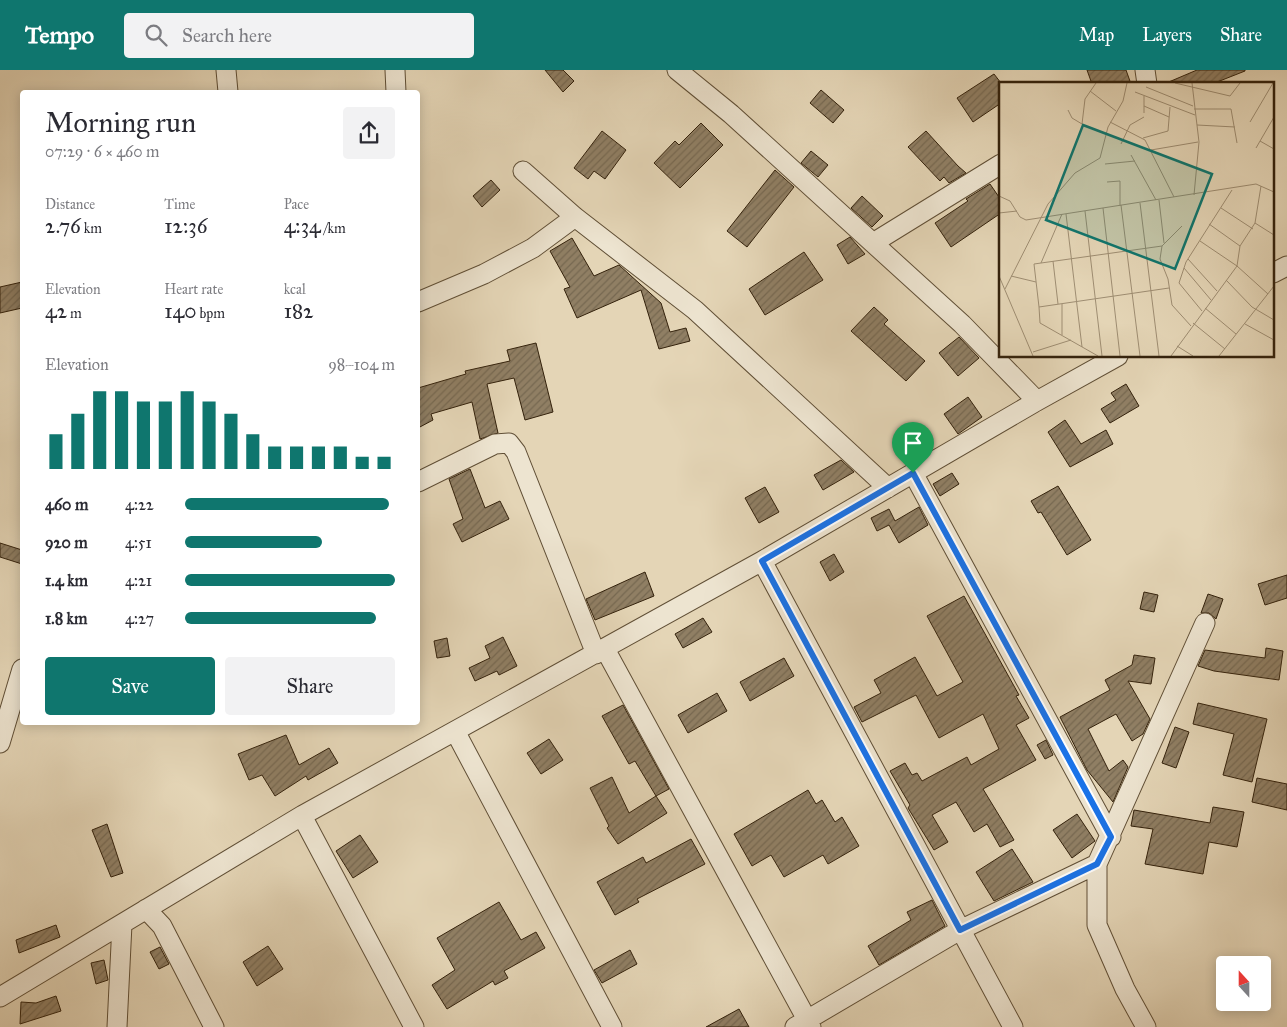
<!DOCTYPE html>
<html lang="en">
<head>
<meta charset="utf-8">
<style>
	:root { --surface:#fff; --page:#f2f2f3; --text:#2b2b33; --muted:#7c7c81; --accent:#0f766e }
	body { margin:0; font-family:"IM FELL Great Primer",serif; background:var(--page); color:var(--text); height:100vh; display:flex; flex-direction:column; font-size:19px; white-space:nowrap }
	* { box-sizing:border-box; margin:0 }
	p { font-size:16px; color:var(--muted) }
	.icon { flex:none; width:28px; height:28px; fill:none; stroke:currentColor; stroke-width:2; stroke-linecap:round; stroke-linejoin:round }
	.map { position:relative; flex:1; overflow:hidden }
	.panel { position:absolute; left:20px; top:20px; width:400px; height:635px; display:flex; flex-direction:column; background:var(--surface); border-radius:5px; box-shadow:0 2px 12px #0003 }
	.panel>* { flex:none }
	.needle { width:32px; rotate:339deg }
	.fabs { position:absolute; left:1216px; top:886px; display:grid; gap:10px }
	.fabs a { display:grid; place-items:center; width:55px; height:55px; border-radius:5px; background:var(--surface); box-shadow:0 2px 12px #0003; font-size:25px }
	.pin { position:absolute; display:grid; place-items:center; width:42px; height:42px; color:#fff; margin:-51px -21px; border-radius:50% 50% 50% 0; rotate:-45deg; box-shadow:0 0 5px #0007 }
	.pin .icon { rotate:45deg }
	.round { display:grid; place-items:center; flex:none; width:52px; height:52px; border-radius:5px; background:var(--page) }
	.head { display:flex; align-items:center; justify-content:space-between; height:85px; padding:0 25px }
	h1 { font-size:28px; font-weight:600; line-height:38px }
	.figures { display:grid; grid-template-columns:repeat(3,1fr); gap:8px; height:85px; padding:5px 25px }
	.figures div { display:grid; align-content:center }
	.figures b { font-size:21px; font-weight:600 }
	.figures small { font-size:14px; font-weight:400 }
	.figures p { font-size:14px }
	.chart { height:140px; padding:10px 25px }
	.chart p { display:flex; justify-content:space-between }
	.chart svg { width:100%; height:90px; margin-top:5px; stroke:var(--accent); stroke-width:6 }
	.primary-button { display:flex; gap:10px; margin-top:auto; padding:10px 25px }
	.primary-button a { flex:1; height:58px; border-radius:5px; background:var(--accent); color:#fff; font-size:20px; font-weight:600; line-height:58px; text-align:center }
	.primary-button a+a { background:var(--page); color:var(--text) }
	ul { padding:0 25px; list-style:none; font-size:16px }
	li { display:grid; grid-template-columns:80px 60px 1fr; align-items:center; height:38px }
	li i { height:12px; border-radius:6px; background:var(--accent) }
	header { display:flex; align-items:center; gap:30px; box-sizing:border-box; height:70px; padding:0 25px; background:var(--accent); color:#fff }
	header strong { font-size:24px }
	nav { display:flex; gap:28px; margin-inline-start:auto; font-size:18px }
	.search { width:350px; height:45px; background:var(--page); display:flex; align-items:center; gap:12px; box-sizing:border-box; padding:0 18px; border-radius:5px; color:var(--muted); font-size:19px }
	.map>svg:first-child { display:block }
</style>
</head>
<body>
<header>
<strong>Tempo</strong>
<div class="search"><svg class="icon" aria-label="search" viewBox="0 0 24 24"><circle cx="10" cy="10" r="6"/><path d="M15 15l6 6"/></svg>Search here</div>
<nav><a>Map</a><a>Layers</a><a>Share</a></nav>
</header>
<div class="map">
<svg width="1287" height="957" viewBox="0 0 1287 957">
	<defs>
		<pattern id="building-hatch" width="6" height="6" patternUnits="userSpaceOnUse" patternTransform="scale(1.25)"><rect width="6" height="6" fill="#907f64"/><path d="M-1 1l2-2M0 6l6-6M5 7l2-2" fill="none" stroke="#766851"/></pattern>
	</defs>
	<rect width="100%" height="100%" fill="#e4d5b6"/>
	<filter id="stains"><feTurbulence type="fractalNoise" baseFrequency=".004" numOctaves="4"/><feColorMatrix values="0 0 0 0 .2 0 0 0 0 .09 0 0 0 0 .02 0 0 0 .5 -.17"/></filter>
	<radialGradient id="worn" r=".72"><stop offset=".6" stop-color="#630" stop-opacity="0"/><stop offset="1" stop-color="#630" stop-opacity=".3"/></radialGradient>
	<path fill="url(#building-hatch)" stroke="#34220c" d="M545 0H563L574 11 563 22Z
		M1087 0H1126L1131 14H1092Z
		M1197 0H1245V1L1212 14H1164Z
		M994 4 1001 13V33L973 52 957 28Z
		M821 20 844 40 833 53 810 33Z
		M701 53 723 75 680 118 654 93 675 71 679 75Z
		M602 61 626 80 605 109 594 101 588 109 574 98Z
		M926 61 958 96 966 103 949 113 944 107 940 111 908 77Z
		M811 81 828 95 818 107 801 93Z
		M775 100 794 117 747 177 727 161Z
		M491 110 500 120 482 137 473 126Z
		M990 114 1001 130V143L951 177 935 153 968 131 966 129Z
		M862 126 883 146 872 157 851 138Z
		M850 167 865 184 848 194 837 175Z
		M572 168 594 206 619 195 661 233 670 262 686 258 690 271 659 279 641 220 577 248 564 219 570 217 550 181Z
		M804 182 823 210 765 245 749 219Z
		M22 212V238L0 243V217Z
		M874 237 888 250 884 254 925 291 906 311 851 261Z
		M959 267 979 288 958 306 939 283Z
		M536 273 553 342 525 350 514 308 487 314 498 363 480 369 472 332 431 344 433 350 418 358V318L466 304 465 301 510 291 507 280Z
		M1126 314 1139 336 1110 353 1101 339 1116 330 1111 323Z
		M968 327 982 347 958 364 944 344Z
		M1065 350 1081 374 1106 360 1113 374 1070 397 1048 362Z
		M841 390 854 402 823 420 814 405Z
		M470 399 485 438 500 431 509 449 462 472 453 454 463 449 449 409Z
		M952 403 959 414 940 426 933 414Z
		M1058 416 1091 470 1067 485 1041 442 1038 443 1031 431Z
		M765 417 779 442 759 453 745 428Z
		M919 437 928 455 899 473 889 455 877 461 871 448 889 439 895 451Z
		M0 473 22 480V494L0 487Z
		M834 484 844 502 830 511 820 492Z
		M645 502 654 526 595 550 586 529Z
		M1287 505V528L1265 535 1258 514Z
		M1144 522 1158 525 1154 542 1140 539Z
		M1208 524 1223 529 1216 549 1209 543H1201Z
		M964 526 1019 625 1016 626 1029 648 1016 655 1036 690 983 719 1014 770 1000 777 987 754 974 762 956 732 932 745 948 772 934 780 908 738 910 735 890 701 905 693 912 705 917 703 922 711 967 687 971 695 999 679 983 644 939 668 916 625 862 652 854 637 881 623 874 610 915 587 937 626 963 612 927 546Z
		M703 548 712 562 683 578 675 564Z
		M503 567 517 596 499 605 497 601 475 611 469 598 490 588 485 576Z
		M447 568 450 586 437 588 434 571Z
		M1266 578 1283 581 1279 610 1214 601 1198 596 1205 580 1265 588Z
		M1134 585 1155 588 1151 614 1128 611 1150 649 1143 664 1132 671 1116 644 1088 659 1109 701 1123 690 1128 697 1113 732 1087 700 1060 647 1110 620 1105 610 1132 595Z
		M784 588 794 606 750 631 740 612Z
		M717 623 727 641 688 663 678 645Z
		M1198 633 1267 649 1252 712 1223 705 1234 664 1193 654Z
		M623 635 669 719 656 726 635 691 629 694 602 646Z
		M1175 657 1189 662 1176 698 1162 693Z
		M286 665 299 695 329 678 338 693 308 710 306 706 275 726 262 705 249 710 238 684Z
		M549 669 563 690 541 704 527 683Z
		M1046 670 1053 685 1045 689 1037 675Z
		M612 707 629 743 656 726 667 743 618 774 607 758 609 756 590 718Z
		M1257 708 1287 714V740L1252 732Z
		M808 720 816 734 822 730 835 752 842 747 859 776 828 794 823 785 784 807 771 785 752 796 734 764Z
		M1213 737 1244 742 1237 777 1209 772 1203 804 1145 794 1153 759 1131 756 1134 740 1210 753Z
		M1077 744 1095 771 1072 788 1053 760Z
		M107 754 123 803 111 807 92 760Z
		M360 765 378 792 353 808 336 781Z
		M691 769 705 794 637 829 639 832 615 845 597 812 643 787 646 793Z
		M1012 779 1033 812 994 831 976 802Z
		M932 830 945 856 879 895 868 876 911 850 907 842Z
		M499 832 521 870 536 862 545 878 504 901 508 908 495 915 493 911 447 939 432 915 455 900 437 868Z
		M56 855 60 867 19 883 16 870Z
		M268 876 283 899 257 916 243 892Z
		M160 877 169 894 159 899 150 882Z
		M630 880 637 894 602 913 594 900Z
		M104 890 108 910 96 914 91 893Z
		M56 926 61 941 20 954 21 932 36 933Z
		M739 939 749 957H706Z"/>
	<g fill="none" stroke-linecap="round" stroke-linejoin="round">
		<g stroke="#604f36" stroke-width="21">
			<path id="minor" d="M226 0 228 22
				M395 0 396 22
				M677 0 731 44 962 254 1037 331
				M1145 0 1147 14
				M523 101 575 147 695 240 888 418
				M873 173 1001 94
				M1273 203 1287 196
				M418 232 484 204 533 178 575 147
				M913 403 1111 767
				M418 412 495 374 509 373 516 382 596 584
				M762 491 1013 957
				M605 579 811 957
				M455 661 612 957
				M0 673 22 599
				M302 746 414 957
				M146 839 162 856 214 957
				M0 927 303 745 762 491 1037 331 1118 286
				M117 957 122 854
				M795 957 960 860 1097 794
				M1146 957 1125 919 1097 855V794L1205 553"/>
		</g>
		<use href="#minor" stroke="#ede4d0" stroke-width="19"/>
	</g>
	<g fill="none" stroke-linecap="round" stroke-linejoin="round">
		<g stroke="#fff" stroke-width="10">
			<path id="route" d="M913 403 1111 767 1097 794 960 860 762 491Z"/>
		</g>
		<use href="#route" stroke="#1a73e8" stroke-width="6"/>
	</g>
	<g transform="translate(999 12)">
		<rect width="275" height="275" fill="#e4d5b6"/>
		<path fill="none" stroke="#9e8d72" stroke-width="1" d="M176 1 231 14 241 1M193 1 200 60 195 113M147 5 194 24M91 9 117 29M136 10 196 33M145 24 170 35M195 27H232L238 61M69 28 73 36 83 42 86 17 97 1M145 31V14M111 40 146 58 175 115M251 40 274 1M198 43 236 45M144 56 169 49 171 25M261 59 275 67M122 62 131 43 145 35M257 66 275 35M152 68 199 60M132 73 157 118M106 82 136 79M108 100 121 99V124M0 114 11 119 21 135 27 138 257 102 275 110M160 118 165 161M141 121 160 274M122 123 141 274M104 126 121 274M222 126 254 147M86 129 103 274M0 131 18 129M67 132 83 265M256 141 275 153M210 142 241 164M183 144 163 164 161 177 169 197 173 223 192 244M201 159 238 184 269 212M163 164 35 182 40 225 170 206M189 177 218 209M54 179 59 222M42 181 63 132M185 186 212 218M0 194 34 274M12 194 37 200M227 198 253 225 275 238M6 207 49 122 76 91 101 76 109 45 124 19 128 1M40 225 41 241 99 274M206 226 237 252M203 229 180 201 187 180 233 108M194 241 226 267M246 242 275 258M63 253V222M178 264 194 274M34 270 72 258M172 274 238 184 241 164 256 141 262 104M220 274 275 204"/>
		<path fill="#0f766e" fill-opacity="0.15" stroke="#0f766e" stroke-width="2.5" d="M84 43 213 92 176 187 47 138Z"/>
		<rect width="275" height="275" fill="none" stroke="#34220c" stroke-width="2.5"/>
	</g>
	<rect width="100%" height="100%" filter="url(#stains)"/>
	<rect width="100%" height="100%" fill="url(#worn)"/>
</svg>
<div class="fabs">
<a><svg class="needle" viewBox="-14 -14 28 28"><path d="M0-13l5 13h-10z" fill="#e53935"/><path d="M0 13l5-13h-10z" fill="#7c7c81"/></svg></a>
</div>
<div class="pin" style="left:913px;top:403px;background:#1e9e55"><svg class="icon" aria-label="arrive" viewBox="0 0 24 24"><path d="M6 21V4h12l-3 4 3 4H6"/></svg></div>
<section class="panel">
<div class="head"><div><h1>Morning run</h1><p>07:29 · 6 × 460 m</p></div><a class="round"><svg class="icon" aria-label="share" viewBox="0 0 24 24"><path d="M12 15V3M7 8l5-5 5 5M5 13v7h14v-7"/></svg></a></div>
<div class="figures">
<div><p>Distance</p><b>2.76<small> km</small></b></div>
<div><p>Time</p><b>12:36</b></div>
<div><p>Pace</p><b>4:34<small> /km</small></b></div>
</div>
<div class="figures">
<div><p>Elevation</p><b>42<small> m</small></b></div>
<div><p>Heart rate</p><b>140<small> bpm</small></b></div>
<div><p>kcal</p><b>182</b></div>
</div>
<div class="chart"><p><span>Elevation</span>98–104 m</p>
<svg viewBox="0 0 160 44" preserveAspectRatio="none"><path d="M5 44V27M15 44V17M25 44V6M35 44V6M45 44V11M55 44V11M65 44V6M75 44V11M85 44V17M95 44V27M105 44V33M115 44V33M125 44V33M135 44V33M145 44V38M155 44V38"/></svg>
</div>
<ul>
<li><b>460 m</b>4:22<i style="width:97%"></i></li>
<li><b>920 m</b>4:51<i style="width:65%"></i></li>
<li><b>1.4 km</b>4:21<i style="width:100%"></i></li>
<li><b>1.8 km</b>4:27<i style="width:91%"></i></li>
</ul>
<div class="primary-button"><a>Save</a><a>Share</a></div>
</section>
</div>
</body>
</html>
